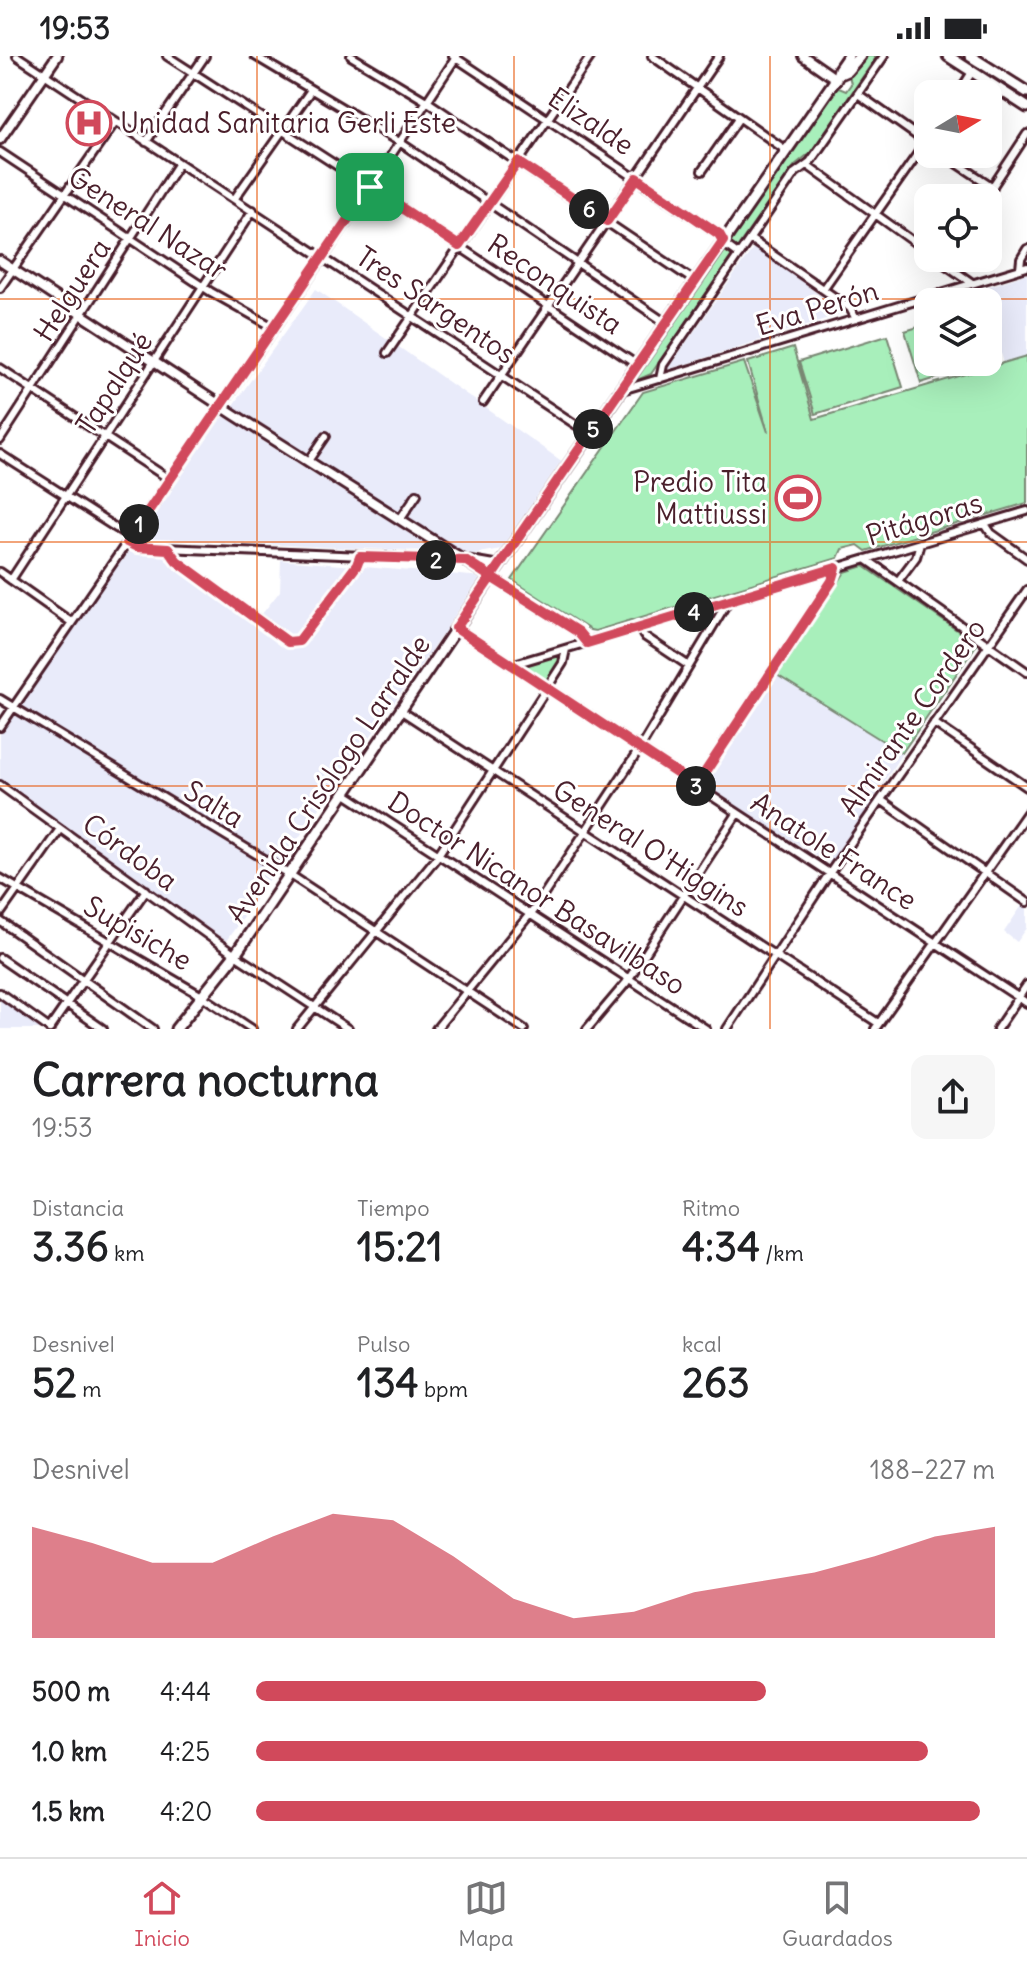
<!DOCTYPE html>
<html lang="es">
<head>
<meta charset="utf-8">
<style>
	:root { --surface:#fff; --page:#f6f6f6; --text:#202124; --muted:#757577; --line:#e0e0e0; --accent:#d1495b }
	body { margin:0; font-family:Delius,sans-serif; background:var(--page); color:var(--text); height:100vh; display:flex; flex-direction:column; font-size:30px; white-space:nowrap }
	* { box-sizing:border-box; margin:0 }
	p { font-size:26px; color:var(--muted) }
	.icon { flex:none; width:44px; height:44px; fill:none; stroke:currentColor; stroke-width:2; stroke-linecap:round; stroke-linejoin:round }
	.map { position:relative; height:973px; overflow:hidden }
	.details { display:flex; flex-direction:column; background:var(--surface); flex:1 }
	.details>* { flex:none }
	.needle { width:52px; rotate:80deg }
	.fabs { position:absolute; left:914px; top:24px; display:grid; gap:16px }
	.fabs a { display:grid; place-items:center; width:88px; height:88px; border-radius:16px; background:var(--surface); box-shadow:0 8px 32px #0002; font-size:40px }
	.pin { position:absolute; display:grid; place-items:center; width:68px; height:68px; color:#fff; margin:-34px; border-radius:16px; box-shadow:0 4px 12px #0006 }
	.km { position:absolute; width:40px; height:40px; margin:-20px; border-radius:50%; background:#222; color:#fff; font-size:22px; line-height:40px; text-align:center }
	.round { display:grid; place-items:center; flex:none; width:84px; height:84px; border-radius:16px; background:var(--page) }
	.overview { display:flex; align-items:center; justify-content:space-between; height:136px; padding:0 32px }
	h1 { font-size:44px; font-weight:700; line-height:60px }
	.stats { display:grid; grid-template-columns:repeat(3,1fr); gap:12px; height:136px; padding:8px 32px }
	.stats div { display:grid; align-content:center }
	.stats b { font-size:40px; font-weight:700 }
	.stats small { font-size:22px; font-weight:400 }
	.stats p { font-size:22px }
	.chart { height:224px; padding:16px 32px }
	.chart p { display:flex; justify-content:space-between }
	.chart svg { width:100%; height:144px; margin-top:8px; fill:var(--accent); opacity:.7 }
	ul { padding:0 32px; list-style:none; font-size:26px }
	li { display:grid; grid-template-columns:128px 96px 1fr; align-items:center; height:60px }
	li i { height:20px; border-radius:10px; background:var(--accent) }
	.status { display:flex; justify-content:space-between; align-items:center; height:56px; padding:0 40px; background:var(--surface); direction:ltr }
	.status svg { height:22px; fill:currentColor }
	.tab-bar { display:flex; justify-content:space-around; align-items:center; height:112px; border-top:2px solid var(--line); background:var(--surface); font-size:22px; color:var(--muted) }
	.tab-bar a { display:grid; justify-items:center; gap:4px }
	.tab-bar .current { color:var(--accent) }
	.map>svg:first-child { display:block }
</style>
</head>
<body>
<div class="status"><b>19:53</b><svg viewBox="0 0 49 12"><path d="M0 12V9h3v3zM5 12V6h3v6zM10 12V3h3v9zM15 12V0h3v12zM26 1h20v11H26zM47 4h2v5h-2z"/></svg></div>
<div class="map">
<svg width="1027" height="973" viewBox="0 0 1027 973">
	<rect width="100%" height="100%" fill="#fff"/>
	<filter id="ink" filterUnits="userSpaceOnUse"><feTurbulence type="fractalNoise" baseFrequency=".0125" numOctaves="2"/><feDisplacementMap in="SourceGraphic" scale="16" xChannelSelector="R" yChannelSelector="G"/><feConvolveMatrix kernelMatrix="1 2 1 2 8 2 1 2 1" color-interpolation-filters="sRGB"/></filter>
	<g filter="url(#ink)">
		<path fill="#e9ebfa" d="M754 191 844 257 667 314Z
			M1027 218V300L1004 307 988 254V246H985L981 233Z
			M316 233 563 406 501 493 455 501 231 352Z
			M221 361H225L432 492 429 496 138 482Z
			M128 496 164 498 255 567 280 535 281 504 483 521 226 885 0 726V677Z
			M777 619 902 697 832 809 704 731Z
			M1023 848 1027 851V872L1017 886 1004 876Z
			M0 941 40 973H0Z"/>
		<path fill="#a8efbb" stroke="#798773" stroke-width="2" d="M867 0H877L811 96 795 109 736 193 729 186 833 34 839 32 846 35 851 28 849 19Z
			M724 193 733 198 651 318 637 324 636 319Z
			M928 268V306H988L921 327 905 275Z
			M887 279 903 331 815 358 799 306Z
			M793 292 814 363 1027 300V447L866 495 858 489 842 493 838 502 595 575 590 574 512 524 643 336 744 306 768 376 748 306Z
			M864 510 977 588 902 697 777 619 845 516Z
			M557 599 561 605 546 627 521 611Z"/>
		<g fill="none" stroke-linecap="round" stroke-linejoin="round">
			<g stroke="#4a1f2b" stroke-width="12">
				<path id="minor" d="M17 0 590 378
					M167 0 370 131 637 309
					M255 0 401 87 666 267
					M351 0 428 46 696 226
					M453 0 719 178 724 188 739 199
					M652 0 787 95
					M858 38 927 87
					M958 38 972 16
					M146 86 205 0
					M0 96 211 236 275 272
					M943 98 993 131
					M807 109 928 196
					M702 115 739 62
					M235 142 311 34
					M985 142 1027 78
					M750 183 850 252 856 263
					M936 202 972 227
					M1020 213 1021 203 1027 193
					M0 232 115 66
					M823 233 928 83
					M387 297 591 0
					M0 312 169 423
					M660 323 663 309 795 117 810 106 884 0
					M622 334 1027 211
					M483 346 719 0
					M0 384 179 107
					M0 398 130 481
					M309 405 326 380
					M400 463 417 438
					M985 468 991 477 1027 503
					M127 486 137 491 465 504
					M168 493 177 505 288 586 299 585 357 509 360 501
					M866 503 1027 616
					M0 516 71 566
					M491 521 578 576 587 587
					M11 524 253 154
					M898 525 916 501 920 487
					M456 572 1027 947
					M639 572 644 580 689 610
					M511 609 1027 455
					M0 643 289 818 524 973
					M400 654 878 967
					M934 667 1027 731
					M0 671 324 200 457 0
					M0 729 235 899 348 973
					M696 730 833 523 836 512
					M344 737 706 973
					M881 744 1027 846
					M0 822 202 940 252 973
					M0 858 60 773
					M0 865 153 973
					M0 902 103 973
					M0 937 50 973
					M49 973 146 834
					M297 973 436 802 547 632 563 607 566 593
					M436 973 535 852 639 694 728 545
					M587 973 626 927 737 758
					M727 973 829 818 1027 534
					M875 973 1027 757
					M997 973 1027 929"/>
			</g>
			<g stroke="#4a1f2b" stroke-width="14">
				<path id="tertiary" d="M803 0 836 23
					M0 83 57 0
					M0 205 235 359 491 521
					M465 504 499 510"/>
			</g>
			<g stroke="#4a1f2b" stroke-width="15">
				<path id="secondary" d="M948 0 1027 51
					M970 0 1027 36
					M838 19 847 15 860 0
					M176 973 235 899 491 521 836 23 839 13 848 0"/>
			</g>
			<use href="#minor" stroke="#fff" stroke-width="6"/>
			<use href="#tertiary" stroke="#fff" stroke-width="8"/>
			<use href="#secondary" stroke="#fff" stroke-width="9"/>
		</g>
	</g>
	<g fill="none" stroke-linecap="round" stroke-linejoin="round" filter="url(#ink)">
		<g stroke="#fff" stroke-width="16">
			<path id="route" d="M370 131 127 486 137 491 168 493 177 505 288 586 299 585 357 509 360 501 465 504 491 521 456 572 696 730 832 525 836 512 587 587 578 576 491 521 723 185 719 178 637 122 607 165 518 106 459 190 370 131"/>
		</g>
		<use href="#route" stroke="#d1495b" stroke-width="10"/>
	</g>
	<path fill="none" stroke="#e8590c" stroke-width="2" stroke-opacity="0.55" d="M257 0V973M514 0V973M770 0V973M0 243H1027M0 486H1027M0 730H1027"/>
	<defs>
		<g id="hospital-ring" transform="scale(2.3)"><circle r="9.5" fill="#fff" stroke="#d1495b" stroke-width="1.5"/><path d="M-5-5h3v3.5h4V-5h3V5h-3V1.5h-4V5h-3Z" fill="#d1495b"/></g>
		<g id="stadium-ring" transform="scale(2.3)"><circle r="9.5" fill="#fff" stroke="#d1495b" stroke-width="1.5"/><path d="M0-5a6.5 5 0 1 0 0 10a6.5 5 0 1 0 0-10ZM-3.5-1.8h7v3.6h-7Z" fill="#d1495b"/></g>
	</defs>
	<g fill-rule="evenodd">
		<use href="#hospital-ring" x="89" y="67"/>
		<use href="#stadium-ring" x="798" y="442"/>
	</g>
	<g text-anchor="middle" stroke-width="6" stroke-linejoin="round" paint-order="stroke">
		<g font-size="28" fill="#4a1f2b" stroke="#fff">
			<text transform="translate(591 65) rotate(34)" y="10">Elizalde</text>
			<text transform="translate(148 167) rotate(33)" y="10">General Nazar</text>
			<text transform="translate(555 228) rotate(34)" y="10">Reconquista</text>
			<text transform="translate(72 234) rotate(-57)" y="10">Helguera</text>
			<text transform="translate(436 249) rotate(34)" y="10">Tres Sargentos</text>
			<text transform="translate(817 252) rotate(-17)" y="10">Eva Perón</text>
			<text transform="translate(114 327) rotate(-57)" y="10">Tapalqué</text>
			<text transform="translate(924 463) rotate(-17)" y="10">Pitágoras</text>
			<text transform="translate(912 661) rotate(-55)" y="10">Almirante Cordero</text>
			<text transform="translate(328 723) rotate(-56)" y="10">Avenida Crisólogo Larralde</text>
			<text transform="translate(214 748) rotate(31)" y="10">Salta</text>
			<text transform="translate(651 792) rotate(33)" y="10">General O'Higgins</text>
			<text transform="translate(834 795) rotate(33)" y="10">Anatole France</text>
			<text transform="translate(130 796) rotate(36)" y="10">Córdoba</text>
			<text transform="translate(537 837) rotate(33)" y="10">Doctor Nicanor Basavilbaso</text>
			<text transform="translate(138 877) rotate(30)" y="10">Supisiche</text>
		</g>
		<g font-size="28" fill="#4a1f2b" stroke="#fff" text-anchor="start">
			<text x="120" y="77">Unidad Sanitaria Gerli Este</text>
			<text x="767" y="436" text-anchor="end">Predio Tita<tspan x="767" dy="32">Mattiussi</tspan></text>
		</g>
	</g>
</svg>
<div class="fabs">
<a><svg class="needle" viewBox="-14 -14 28 28"><path d="M0-13l5 13h-10z" fill="#e53935"/><path d="M0 13l5-13h-10z" fill="#757577"/></svg></a>
<a><svg class="icon" aria-label="locate" viewBox="0 0 24 24"><circle cx="12" cy="12" r="6"/><path d="M12 2v4M12 18v4M2 12h4M18 12h4"/></svg></a>
<a><svg class="icon" aria-label="layers" viewBox="0 0 24 24"><path d="M12 4l9 5-9 5-9-5zM3 14l9 5 9-5"/></svg></a>
</div>
<div class="pin" style="left:370px;top:131px;background:#1e9e55"><svg class="icon" aria-label="arrive" viewBox="0 0 24 24"><path d="M6 21V4h12l-3 4 3 4H6"/></svg></div>
<b class="km" style="left:139px;top:468px">1</b>
<b class="km" style="left:436px;top:504px">2</b>
<b class="km" style="left:696px;top:730px">3</b>
<b class="km" style="left:694px;top:556px">4</b>
<b class="km" style="left:593px;top:373px">5</b>
<b class="km" style="left:589px;top:153px">6</b>
</div>
<section class="details">
<div class="overview"><div><h1>Carrera nocturna</h1><p>19:53</p></div><a class="round"><svg class="icon" aria-label="share" viewBox="0 0 24 24"><path d="M12 15V3M7 8l5-5 5 5M5 13v7h14v-7"/></svg></a></div>
<div class="stats">
<div><p>Distancia</p><b>3.36<small> km</small></b></div>
<div><p>Tiempo</p><b>15:21</b></div>
<div><p>Ritmo</p><b>4:34<small> /km</small></b></div>
</div>
<div class="stats">
<div><p>Desnivel</p><b>52<small> m</small></b></div>
<div><p>Pulso</p><b>134<small> bpm</small></b></div>
<div><p>kcal</p><b>263</b></div>
</div>
<div class="chart"><p><span>Desnivel</span>188–227 m</p>
<svg viewBox="0 0 160 44" preserveAspectRatio="none"><path d="M0 44V10L10 15L20 21L30 21L40 13L50 6L60 8L70 19L80 32L90 38L100 36L110 30L120 27L130 24L140 19L150 13L160 10V44z"/></svg>
</div>
<ul>
<li><b>500 m</b>4:44<i style="width:69%"></i></li>
<li><b>1.0 km</b>4:25<i style="width:91%"></i></li>
<li><b>1.5 km</b>4:20<i style="width:98%"></i></li>
</ul>
</section>
<nav class="tab-bar">
<a class="current"><svg class="icon" aria-label="home" viewBox="0 0 24 24"><path d="M3 11l9-7 9 7M6 9v11h12V9"/></svg>Inicio</a>
<a><svg class="icon" aria-label="map" viewBox="0 0 24 24"><path d="M3 6l6-2 6 2 6-2v14l-6 2-6-2-6 2zM9 4v14M15 6v14"/></svg>Mapa</a>
<a><svg class="icon" aria-label="saved" viewBox="0 0 24 24"><path d="M7 4h10v16l-5-4-5 4z"/></svg>Guardados</a>
</nav>
</body>
</html>
